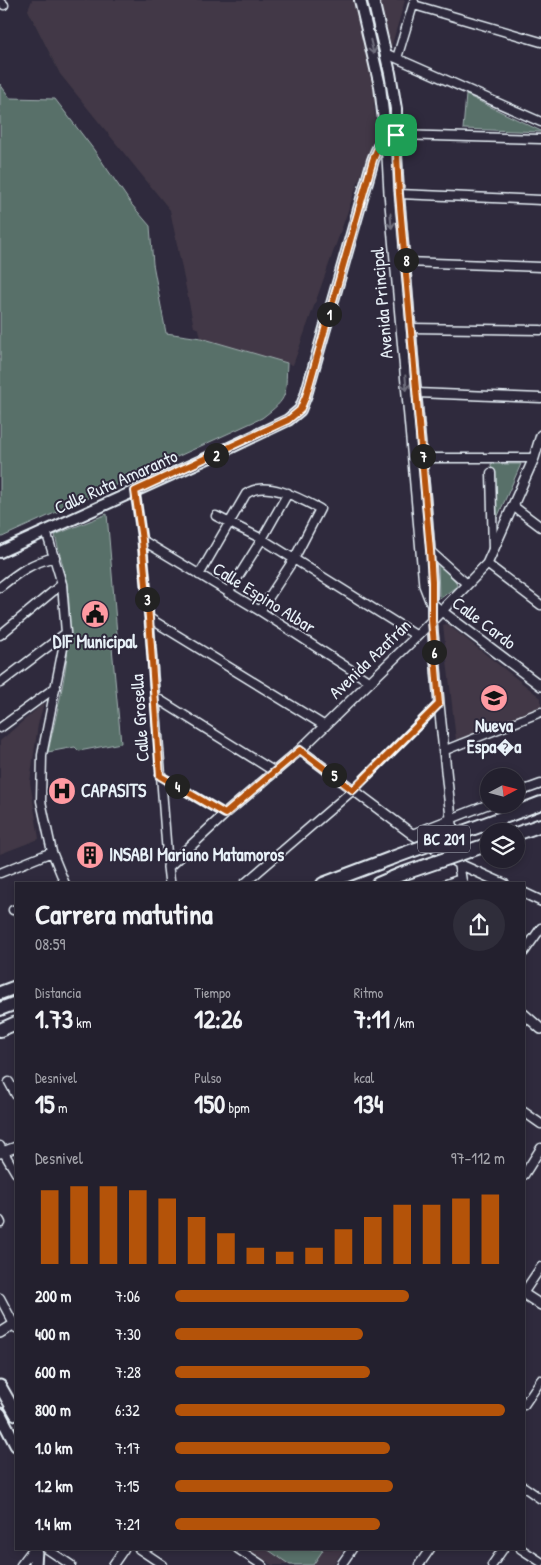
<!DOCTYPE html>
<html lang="es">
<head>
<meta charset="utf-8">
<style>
	:root { --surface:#23202e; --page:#2f2d3a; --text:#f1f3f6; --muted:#a3a3aa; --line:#403e4a; --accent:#b45309 }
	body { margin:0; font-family:"Patrick Hand",sans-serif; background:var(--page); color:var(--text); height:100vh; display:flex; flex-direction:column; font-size:19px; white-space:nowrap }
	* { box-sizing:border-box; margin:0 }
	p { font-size:16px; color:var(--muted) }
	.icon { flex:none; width:28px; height:28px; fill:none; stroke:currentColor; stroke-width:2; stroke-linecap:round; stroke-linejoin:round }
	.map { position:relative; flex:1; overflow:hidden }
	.sheet { position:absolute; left:15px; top:882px; width:510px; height:668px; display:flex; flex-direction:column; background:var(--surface); border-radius:0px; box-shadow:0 2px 8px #0003,0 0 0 1px var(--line) }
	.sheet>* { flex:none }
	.needle { width:32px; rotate:83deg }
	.fabs { position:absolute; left:480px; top:768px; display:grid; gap:10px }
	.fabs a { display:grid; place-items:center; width:45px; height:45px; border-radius:50%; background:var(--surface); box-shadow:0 2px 8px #0003,0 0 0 1px var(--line); font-size:25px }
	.pin { position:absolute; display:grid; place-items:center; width:42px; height:42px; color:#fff; margin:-21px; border-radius:10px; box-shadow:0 2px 8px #0006 }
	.km { position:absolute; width:25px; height:25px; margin:-12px; border-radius:50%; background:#222; color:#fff; font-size:14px; line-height:25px; text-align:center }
	.round { display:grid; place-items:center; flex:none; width:52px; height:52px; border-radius:26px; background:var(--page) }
	.headline { display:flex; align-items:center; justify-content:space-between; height:85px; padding:0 20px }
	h1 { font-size:28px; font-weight:800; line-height:38px }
	.metrics { display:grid; grid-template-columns:repeat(3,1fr); gap:8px; height:85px; padding:5px 20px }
	.metrics div { display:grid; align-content:center }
	.metrics b { font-size:25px; font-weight:800 }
	.metrics small { font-size:14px; font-weight:400 }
	.metrics p { font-size:14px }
	.chart { height:140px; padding:10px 20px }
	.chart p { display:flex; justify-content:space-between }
	.chart svg { width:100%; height:90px; margin-top:5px; stroke:var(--accent); stroke-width:6 }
	ul { padding:0 20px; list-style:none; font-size:16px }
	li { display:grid; grid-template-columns:80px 60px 1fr; align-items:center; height:38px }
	li i { height:12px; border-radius:6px; background:var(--accent) }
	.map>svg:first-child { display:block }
</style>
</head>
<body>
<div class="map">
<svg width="541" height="1565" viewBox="0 0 541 1565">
	<rect width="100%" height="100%" fill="#2f2a3d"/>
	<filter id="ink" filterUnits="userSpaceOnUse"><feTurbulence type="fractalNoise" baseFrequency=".02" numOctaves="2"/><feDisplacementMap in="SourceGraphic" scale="10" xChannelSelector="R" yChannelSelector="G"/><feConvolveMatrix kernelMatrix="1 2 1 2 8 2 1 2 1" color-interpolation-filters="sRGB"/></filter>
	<g filter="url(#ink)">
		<path fill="#423946" d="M32 0H405L374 105 377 129 293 365 201 338 199 329 194 327 170 210 60 74 28 10Z
			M447 624 541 698V707L456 740 443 625Z
			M44 703 38 724 30 782 39 839 0 854V741Z
			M247 1549H344L333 1565H272Z"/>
		<path fill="#596f69" stroke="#a0b0b0" d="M0 84 10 98 55 99 94 150 132 205 150 226 153 264 166 333 201 338 287 363C285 396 290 397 262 418L0 538Z
			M466 95 541 131V132L463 129Z
			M491 464H521L494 525Z
			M107 514 118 646 112 647 121 743 79 751 75 747 48 752C59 703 72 654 69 603 68 580 60 557 55 535Z
			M438 563 456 582 457 586 441 598 439 596Z
			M267 1549H321L323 1550 313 1565H290Z"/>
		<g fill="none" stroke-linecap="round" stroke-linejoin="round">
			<g stroke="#e8f1f8" stroke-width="11">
				<path id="minor" d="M0 2 4 5
					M414 5 541 42
					M387 54 541 122
					M397 58 414 2
					M396 135 541 139
					M399 194 541 200
					M406 262 541 267
					M411 328 541 330
					M417 393 541 398
					M423 458H534
					M491 473 493 550
					M135 491 142 540 149 618 168 867
					M513 506 541 527
					M216 516 262 539 417 636
					M46 531 62 584 66 633 42 755 41 801 52 852 65 884
					M142 540 260 611 370 682
					M430 551 467 584
					M487 564 541 605
					M199 575 246 494C266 479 301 499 320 509L294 559 260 611
					M0 587C19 572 31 563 55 557
					M228 593 262 539 288 493
					M149 618 325 726
					M0 635 62 584
					M0 683 66 633
					M155 697 275 772
					M0 728 56 687
					M443 751 541 712
					M160 776 225 814
					M516 793 541 784
					M412 834 489 804
					M0 873 52 852
					M244 884 353 790 439 704
					M446 884 461 879
					M13 910 16 909
					M524 952 541 928
					M9 1082 16 1095
					M524 1112 541 1124
					M0 1146 16 1173
					M524 1175 541 1148
					M0 1221 1 1223
					M524 1292 541 1267
					M0 1298 16 1328
					M524 1405 541 1380
					M524 1487 541 1499
					M47 1549 71 1565
					M139 1549 163 1565
					M238 1549 262 1565
					M521 1549 541 1562
					M21 1565 33 1549
					M113 1565 124 1549
					M341 1565 352 1549
					M419 1565 430 1549
					M492 1565 503 1549"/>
			</g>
			<g stroke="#e8f1f8" stroke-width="12">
				<path id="tertiary" d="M396 135 399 194 430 551 432 582V621L439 704 451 818 462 884
					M386 138 389 193 424 585 431 603 541 686
					M300 750 412 834 457 863 504 884
					M170 884 168 867 225 814 300 750 417 636 487 564 534 458 541 435
					M524 893 541 901
					M524 1014 541 1029
					M0 1153 16 1147
					M524 1294 541 1305
					M0 1333 16 1323"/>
			</g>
			<g stroke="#e8f1f8" stroke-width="14">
				<path id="secondary" d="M360 0 380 86 386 138
					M0 552 221 452 288 420 300 410 306 395 373 160C379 145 380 139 396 135V109L390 73 373 0"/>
			</g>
			<g stroke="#e8f1f8" stroke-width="15">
				<path id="primary" d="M0 1386 16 1414
					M0 1414 16 1445
					M35 1565 36 1549"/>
			</g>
			<g stroke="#e8f1f8" stroke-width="16">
				<path id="trunk" d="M496 820 541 803
					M516 834 541 825
					M323 884 392 858
					M378 884 402 874
					M0 993 16 987
					M0 1009 16 1003
					M0 1030 16 1023"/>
			</g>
			<use href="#minor" stroke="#2f2a3d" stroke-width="8"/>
			<use href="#tertiary" stroke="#2f2a3d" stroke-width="9"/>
			<use href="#secondary" stroke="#2f2a3d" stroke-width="10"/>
			<use href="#primary" stroke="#2f2a3d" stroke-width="11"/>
			<use href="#trunk" stroke="#2f2a3d" stroke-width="12"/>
			<g stroke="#e8f1f8" stroke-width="16" stroke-linecap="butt">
				<path id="trunk-bridge" d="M392 858 496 820
					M402 874 489 844"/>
			</g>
			<use href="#trunk-bridge" stroke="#2f2a3d" stroke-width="12"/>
		</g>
		<defs><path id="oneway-shaft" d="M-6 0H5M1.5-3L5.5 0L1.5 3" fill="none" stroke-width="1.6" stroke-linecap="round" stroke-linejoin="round" transform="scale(1.25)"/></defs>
		<g stroke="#70707e">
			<use href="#oneway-shaft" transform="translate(372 47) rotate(77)"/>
			<use href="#oneway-shaft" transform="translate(391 221) rotate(85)"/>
			<use href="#oneway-shaft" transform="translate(406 383) rotate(85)"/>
		</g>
	</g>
	<g fill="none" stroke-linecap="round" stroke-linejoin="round" filter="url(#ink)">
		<g stroke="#fff" stroke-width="10">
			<path id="route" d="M396 135 399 194 430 550 432 582V621L439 704 353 790 300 750 225 814 160 776 149 618 142 540 135 491 288 420 300 410 306 396 373 160C379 145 380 139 396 135Z"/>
		</g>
		<use href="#route" stroke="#b45309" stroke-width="6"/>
	</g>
	<defs>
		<g id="civic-disc" transform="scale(1.4375)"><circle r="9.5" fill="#ff9aa2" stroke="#2f2a3d"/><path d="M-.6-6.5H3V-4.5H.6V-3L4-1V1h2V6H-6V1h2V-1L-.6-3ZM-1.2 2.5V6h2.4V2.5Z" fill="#111"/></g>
		<g id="school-disc" transform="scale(1.4375)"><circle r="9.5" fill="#ff9aa2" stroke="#2f2a3d"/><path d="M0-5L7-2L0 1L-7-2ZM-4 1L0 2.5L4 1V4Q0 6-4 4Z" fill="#111"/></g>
		<g id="hospital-disc" transform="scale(1.4375)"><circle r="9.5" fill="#ff9aa2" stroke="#2f2a3d"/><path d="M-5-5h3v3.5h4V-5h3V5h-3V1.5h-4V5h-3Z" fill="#111"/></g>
		<g id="building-disc" transform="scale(1.4375)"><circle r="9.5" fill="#ff9aa2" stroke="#2f2a3d"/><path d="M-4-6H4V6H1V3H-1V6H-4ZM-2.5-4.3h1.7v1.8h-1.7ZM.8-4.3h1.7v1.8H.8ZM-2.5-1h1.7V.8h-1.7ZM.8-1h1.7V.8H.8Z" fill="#111"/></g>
	</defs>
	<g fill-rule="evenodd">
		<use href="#civic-disc" x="95" y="614"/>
		<use href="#school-disc" x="494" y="698"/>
		<use href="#hospital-disc" x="62" y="791"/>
		<use href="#building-disc" x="90" y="855"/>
	</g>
	<g text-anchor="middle" stroke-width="4" stroke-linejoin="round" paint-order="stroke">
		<rect fill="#2f2a3d" stroke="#b0b5c0" stroke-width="1" x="418" y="825.5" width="52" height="27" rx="4"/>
		<g font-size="16" font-weight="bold" fill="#e8f1f8">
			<text x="444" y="845">BC 201</text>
		</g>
		<g font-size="18" fill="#e8f1f8" stroke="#2f2a3d">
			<text transform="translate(382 303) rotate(-95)" y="6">Avenida Principal</text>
			<text transform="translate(116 482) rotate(-24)" y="6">Calle Ruta Amaranto</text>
			<text transform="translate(264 598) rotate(32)" y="6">Calle Espino Albar</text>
			<text transform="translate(484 623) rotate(37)" y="6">Calle Cardo</text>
			<text transform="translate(370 659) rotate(-44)" y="6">Avenida Azafrán</text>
			<text transform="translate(140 718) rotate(-94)" y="6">Calle Grosella</text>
		</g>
		<g font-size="18" font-weight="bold" fill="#e8f1f8" stroke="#2f2a3d">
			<text x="95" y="648">DIF Municipal</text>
			<text x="494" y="732">Nueva<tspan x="494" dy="21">Espa�a</tspan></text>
			<text x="81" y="797" text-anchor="start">CAPASITS</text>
			<text x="109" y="861" text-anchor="start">INSABI Mariano Matamoros</text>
		</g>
	</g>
</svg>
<div class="fabs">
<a><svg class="needle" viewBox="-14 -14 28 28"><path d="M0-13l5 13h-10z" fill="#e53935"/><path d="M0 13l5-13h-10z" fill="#a3a3aa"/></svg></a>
<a><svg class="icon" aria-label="layers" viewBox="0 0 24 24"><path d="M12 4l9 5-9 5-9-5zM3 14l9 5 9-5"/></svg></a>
</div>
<div class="pin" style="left:396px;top:135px;background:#1e9e55"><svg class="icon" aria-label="arrive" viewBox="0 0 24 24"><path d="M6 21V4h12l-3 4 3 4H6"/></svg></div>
<b class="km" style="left:329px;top:314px">1</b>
<b class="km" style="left:216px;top:455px">2</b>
<b class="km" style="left:147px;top:599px">3</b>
<b class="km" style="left:177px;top:786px">4</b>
<b class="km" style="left:334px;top:775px">5</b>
<b class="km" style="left:434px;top:652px">6</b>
<b class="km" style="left:423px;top:456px">7</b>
<b class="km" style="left:406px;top:260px">8</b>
<section class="sheet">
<div class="headline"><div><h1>Carrera matutina</h1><p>08:59</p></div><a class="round"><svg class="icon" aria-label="share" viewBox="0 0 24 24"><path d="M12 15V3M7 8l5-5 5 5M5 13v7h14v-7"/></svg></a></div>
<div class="metrics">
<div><p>Distancia</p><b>1.73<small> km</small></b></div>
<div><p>Tiempo</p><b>12:26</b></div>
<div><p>Ritmo</p><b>7:11<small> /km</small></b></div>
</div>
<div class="metrics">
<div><p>Desnivel</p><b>15<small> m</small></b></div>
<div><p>Pulso</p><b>150<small> bpm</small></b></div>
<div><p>kcal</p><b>134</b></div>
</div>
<div class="chart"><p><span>Desnivel</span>97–112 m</p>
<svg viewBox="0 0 160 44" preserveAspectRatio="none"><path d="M5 44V8M15 44V6M25 44V6M35 44V8M45 44V12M55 44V21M65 44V29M75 44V36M85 44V38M95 44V36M105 44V27M115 44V21M125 44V15M135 44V15M145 44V12M155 44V10"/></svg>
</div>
<ul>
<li><b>200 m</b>7:06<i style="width:71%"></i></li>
<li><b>400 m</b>7:30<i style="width:57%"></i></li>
<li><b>600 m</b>7:28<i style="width:59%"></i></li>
<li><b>800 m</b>6:32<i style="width:100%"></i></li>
<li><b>1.0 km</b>7:17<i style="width:65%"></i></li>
<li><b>1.2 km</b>7:15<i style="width:66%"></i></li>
<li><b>1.4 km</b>7:21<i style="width:62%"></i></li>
</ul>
</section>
</div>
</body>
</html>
